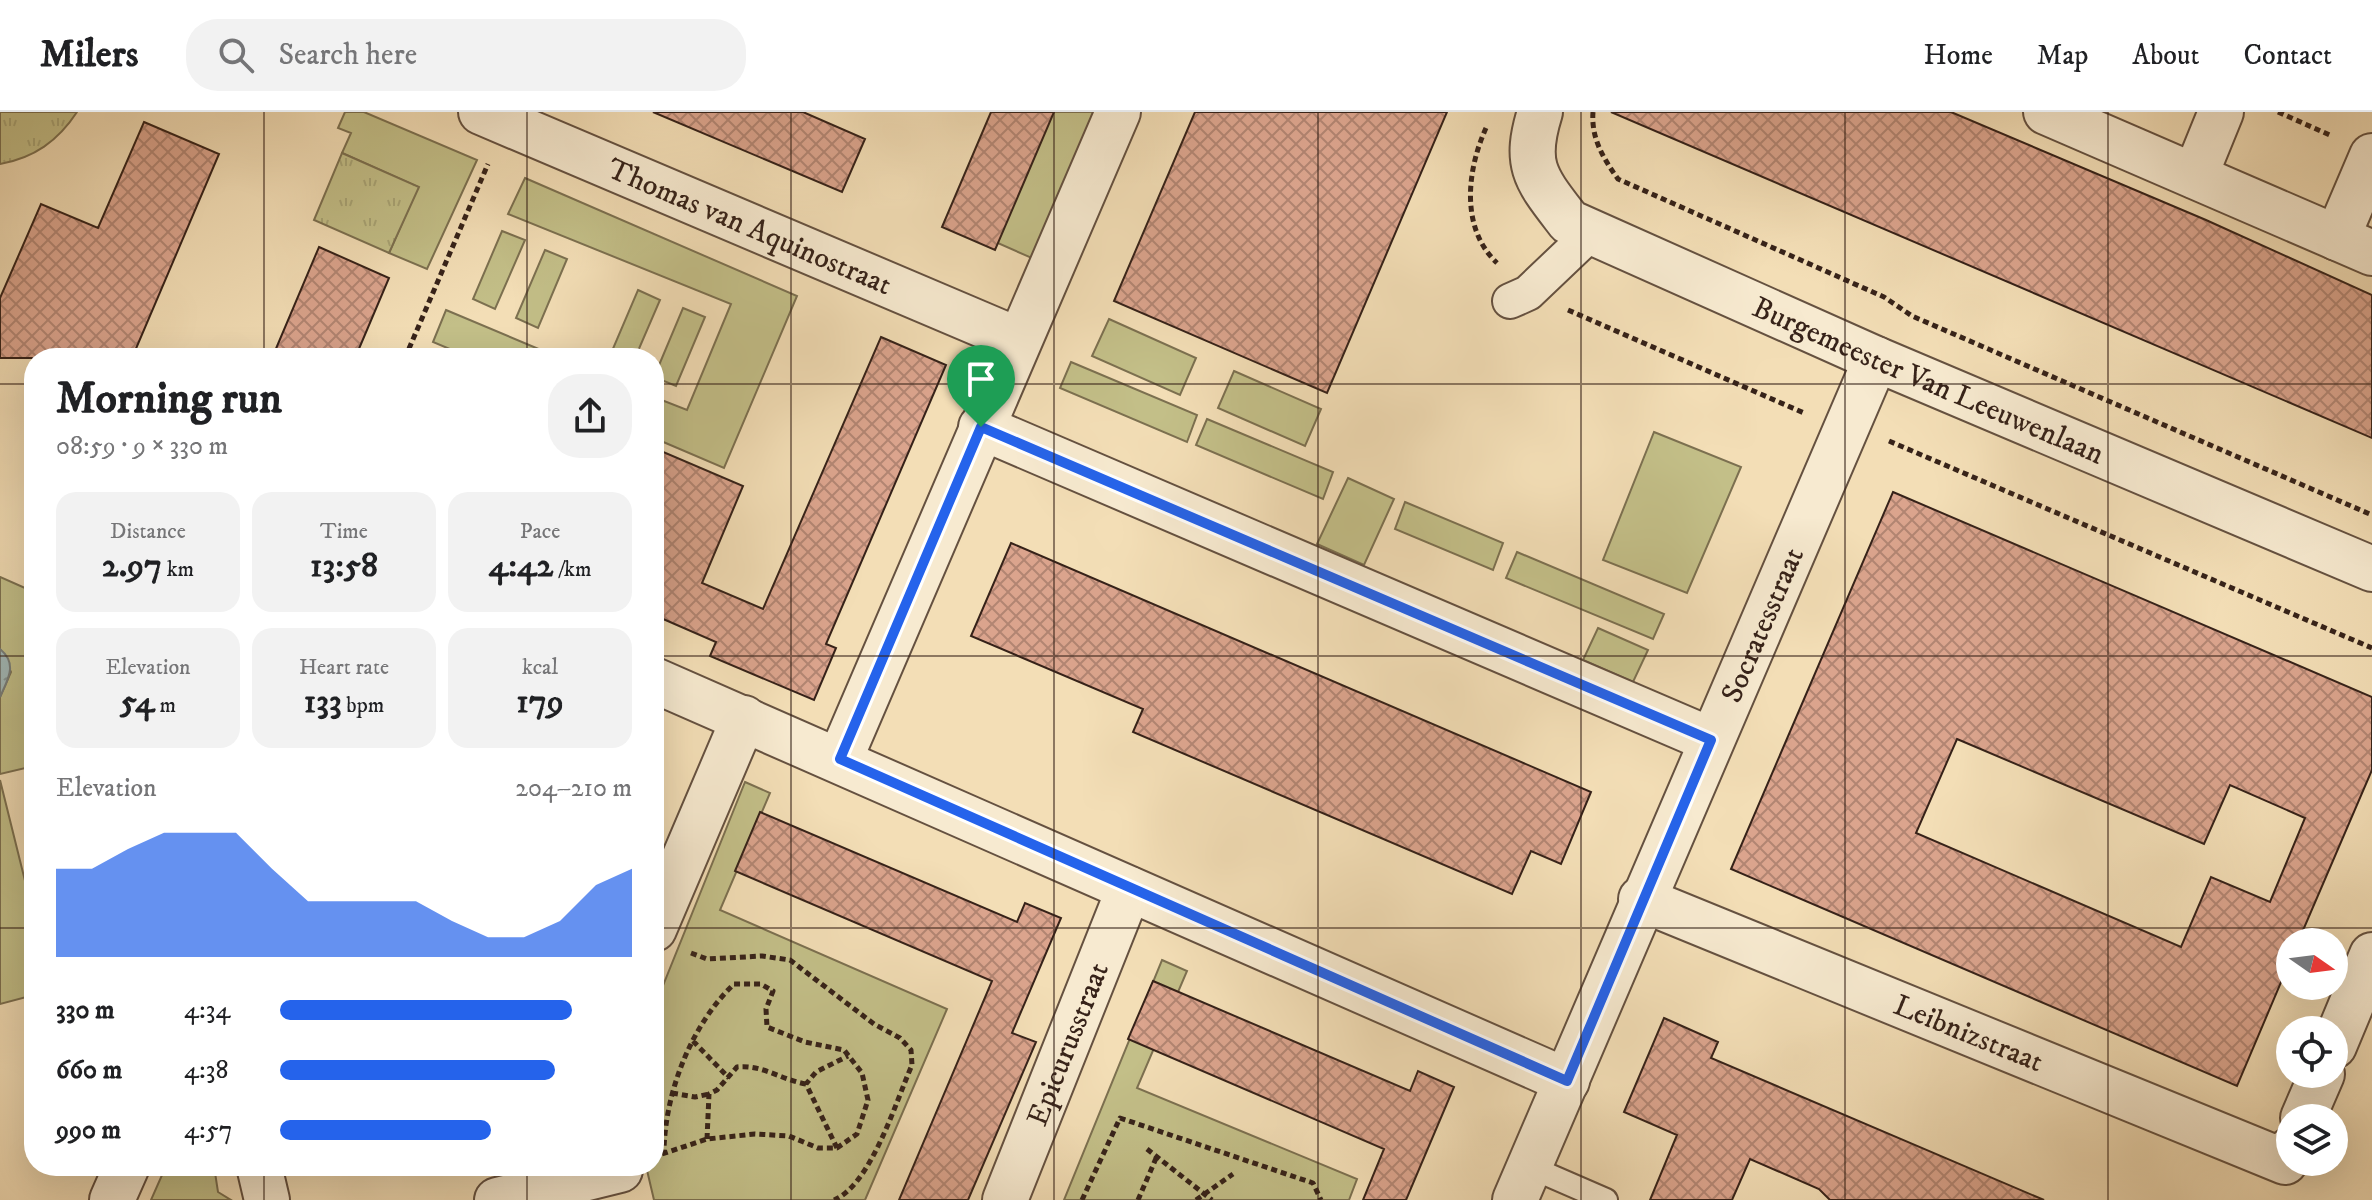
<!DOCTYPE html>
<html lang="en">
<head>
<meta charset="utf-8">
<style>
	:root { --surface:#fff; --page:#f2f2f2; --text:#202124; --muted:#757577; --line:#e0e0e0; --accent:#2563eb }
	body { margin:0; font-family:"IM FELL DW Pica",serif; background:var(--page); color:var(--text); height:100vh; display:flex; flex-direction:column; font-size:30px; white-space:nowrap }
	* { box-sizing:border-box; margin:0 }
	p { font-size:26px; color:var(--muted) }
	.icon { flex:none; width:44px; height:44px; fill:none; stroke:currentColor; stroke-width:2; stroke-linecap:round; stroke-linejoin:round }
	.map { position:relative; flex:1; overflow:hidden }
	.drawer { position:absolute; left:24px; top:236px; width:640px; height:828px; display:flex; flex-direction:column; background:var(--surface); border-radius:32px; box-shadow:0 8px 32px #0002 }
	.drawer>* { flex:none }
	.needle { width:52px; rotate:104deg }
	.controls { position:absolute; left:2276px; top:816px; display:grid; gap:16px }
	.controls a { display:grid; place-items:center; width:72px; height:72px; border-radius:50%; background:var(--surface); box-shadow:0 8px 32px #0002; font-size:40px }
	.pin { position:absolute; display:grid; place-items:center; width:68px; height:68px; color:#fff; margin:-82px -34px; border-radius:50% 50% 50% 0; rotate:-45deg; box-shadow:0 0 8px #0007 }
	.pin .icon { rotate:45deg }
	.round { display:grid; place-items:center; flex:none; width:84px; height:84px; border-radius:32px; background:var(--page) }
	.summary { display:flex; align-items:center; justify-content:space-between; height:136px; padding:0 32px }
	h1 { font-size:44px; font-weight:800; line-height:60px }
	.metrics { display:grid; grid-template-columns:repeat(3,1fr); gap:12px; height:136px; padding:8px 32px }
	.metrics div { display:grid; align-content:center; border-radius:20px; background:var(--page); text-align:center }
	.metrics b { font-size:34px; font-weight:800 }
	.metrics small { font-size:22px; font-weight:400 }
	.metrics p { font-size:22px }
	.chart { height:224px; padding:16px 32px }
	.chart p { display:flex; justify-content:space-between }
	.chart svg { width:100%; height:144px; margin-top:8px; fill:var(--accent); opacity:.7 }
	ul { padding:0 32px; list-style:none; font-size:26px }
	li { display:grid; grid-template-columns:128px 96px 1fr; align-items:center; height:60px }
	li i { height:20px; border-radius:10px; background:var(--accent) }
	header { display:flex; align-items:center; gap:48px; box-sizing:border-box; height:112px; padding:0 40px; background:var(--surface); border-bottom:2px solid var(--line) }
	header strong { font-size:38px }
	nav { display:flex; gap:44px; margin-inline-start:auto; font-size:28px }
	.search { width:560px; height:72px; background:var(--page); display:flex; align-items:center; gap:20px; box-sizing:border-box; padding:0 28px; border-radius:32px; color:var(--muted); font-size:30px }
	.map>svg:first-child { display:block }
</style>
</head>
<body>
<header>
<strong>Milers</strong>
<div class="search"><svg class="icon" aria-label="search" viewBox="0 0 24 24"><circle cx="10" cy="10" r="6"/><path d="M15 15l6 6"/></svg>Search here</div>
<nav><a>Home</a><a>Map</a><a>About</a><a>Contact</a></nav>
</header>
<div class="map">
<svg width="2372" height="1088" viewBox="0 0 2372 1088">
	<defs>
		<pattern id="park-tufts" width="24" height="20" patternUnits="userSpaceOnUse" patternTransform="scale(2)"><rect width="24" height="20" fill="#c3bf88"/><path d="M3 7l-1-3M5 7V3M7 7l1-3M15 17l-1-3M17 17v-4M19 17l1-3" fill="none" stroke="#a8a475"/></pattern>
		<pattern id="water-ripples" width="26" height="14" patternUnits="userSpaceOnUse" patternTransform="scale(2)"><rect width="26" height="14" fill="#a1b9ba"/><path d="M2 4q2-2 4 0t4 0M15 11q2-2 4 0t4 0" fill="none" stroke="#849696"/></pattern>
		<pattern id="building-cross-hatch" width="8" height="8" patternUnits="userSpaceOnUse" patternTransform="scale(2)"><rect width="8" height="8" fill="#dba48d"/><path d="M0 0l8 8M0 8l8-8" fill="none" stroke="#b28572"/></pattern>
	</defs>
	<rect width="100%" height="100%" fill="#f3deb6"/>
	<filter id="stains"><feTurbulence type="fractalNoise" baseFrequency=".0025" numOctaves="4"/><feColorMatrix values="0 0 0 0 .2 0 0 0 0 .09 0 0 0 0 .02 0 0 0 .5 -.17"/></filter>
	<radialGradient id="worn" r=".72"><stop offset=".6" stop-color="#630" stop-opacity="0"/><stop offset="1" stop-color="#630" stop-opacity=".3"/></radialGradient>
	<path fill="#c3bf88" stroke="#7c7050" stroke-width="2" d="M345 0H364L477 48 427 157 389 141 418 75 342 41 351 21 338 16Z
		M998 0H1097L1034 147 950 110Z
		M525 66 797 184 724 356 654 326V285L687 298 731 192 508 102Z
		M502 119 525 128 495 197 473 187Z
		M545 138 567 147 538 216 516 206Z
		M638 178 660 188 635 246H609Z
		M683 196 705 205 676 274 654 265Z
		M446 198 560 246H471L433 230Z
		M1109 207 1196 246 1180 283 1092 244Z
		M1071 250 1197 303 1187 330 1060 276Z
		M1234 259 1321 297 1305 334 1218 296Z
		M1207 307 1333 360 1323 387 1196 333Z
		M1654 320 1741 355 1687 481 1603 448Z
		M1348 366 1394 387 1364 453 1317 432Z
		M1405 390 1503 431 1493 458 1395 417Z
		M1517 440 1664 502 1653 527 1506 466Z
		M0 465 34 480V654L0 662V585L11 560 0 537Z
		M1598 516 1648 538 1633 570 1583 548Z
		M0 668 34 805V883L0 892Z
		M745 670 770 681 720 798 947 897 865 1088H654L646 1054H654V896Z
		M1162 848 1187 859 1137 976 1357 1067 1349 1088H1064Z
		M166 1054H214L218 1080 231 1088H151Z"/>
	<path fill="url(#park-tufts)" stroke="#7c7050" stroke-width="2" d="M0 0H77C58 29 34 46 0 52Z
		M342 41 419 75 389 141 314 108Z"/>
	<path fill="url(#water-ripples)" stroke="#767d7a" stroke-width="2" d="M0 537C18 552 8 567 0 585Z"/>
	<path fill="url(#building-cross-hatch)" stroke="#362219" stroke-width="2" fill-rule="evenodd" d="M653 0H803L865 27 842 80Z
		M991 0H1054L995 138 942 115Z
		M1195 0H1447L1327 281 1114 189Z
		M1611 0H1951L2206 108 2372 183V326Z
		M144 10 219 42 132 246H0V186L41 92 98 116Z
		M319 135 389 166 361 232 355 246H272Z
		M881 225 946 253 826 532 836 536 814 588 710 544 716 530 654 503V336L743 374 702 471 763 497Z
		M1893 380 2372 585V658L2298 830H2290V849L2237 974 1731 757ZM1957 627 2204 732 2230 673 2305 706 2270 790 2211 765 2181 835 1916 721Z
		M1011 431 1591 680 1561 752 1531 739 1512 782 1133 620 1143 597 971 524Z
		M760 700 1017 810 1025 791 1061 806 1012 921 1036 930 968 1088H899L992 869 735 759Z
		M1153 869 1410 979 1418 959 1454 975 1406 1088H1363L1384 1037 1128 927Z
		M1664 906 1718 930 1711 946 2044 1088H1830L1819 1077 1750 1047 1732 1088H1650L1677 1023 1624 1000Z"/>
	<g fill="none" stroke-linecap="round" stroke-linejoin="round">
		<g stroke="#655140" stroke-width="26">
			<path id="service" d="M1530 1055 1606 1088"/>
		</g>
		<g stroke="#655140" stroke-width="38">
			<path id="pedestrian" d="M1510 189 1528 181 1592 120"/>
		</g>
		<g stroke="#655140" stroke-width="48">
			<g id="minor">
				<path id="s1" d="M481 0 1018 228"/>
				<path d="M2046 0 2372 141"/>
				<path d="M2195 64 2221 0"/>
				<path d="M2337 126 2372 44"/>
				<path d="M981 315 1711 628"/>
				<path d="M654 568 1567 969"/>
				<path d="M840 647 1118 0"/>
				<path id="s2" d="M1641 787 2285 1050 2290 1038"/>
				<path d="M654 817 744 606"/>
				<path d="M2334 934 2372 843"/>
				<path d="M2303 1006 2322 962"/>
				<path d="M259 1054 267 1088"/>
				<path d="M112 1088 127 1054"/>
				<path d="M497 1088 620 1058"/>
				<path id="s3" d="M1005 1088 1129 777"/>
				<path id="s4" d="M1515 1088 1876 247"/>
			</g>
		</g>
		<g stroke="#655140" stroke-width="48">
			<g id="tertiary">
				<path id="s5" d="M1540 0C1523 54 1536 67 1569 110L1876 247 2372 457"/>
			</g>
		</g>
		<path stroke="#362219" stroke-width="5" stroke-dasharray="6 4" stroke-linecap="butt" d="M1593 0C1591 26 1603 46 1618 67L1884 185 1912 204 2372 403
			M2278 0 2332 24
			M1486 16C1467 58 1460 116 1497 151
			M1568 198 1804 301
			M405 246 488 52
			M1889 329 2372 536
			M691 841 707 847 762 844 790 848 874 912 900 926 911 938 912 953C896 989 871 1073 834 1088
			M693 929 729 966
			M672 981 695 985 709 982
			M707 1027 709 982 717 978 737 955C761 952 782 968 806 972
			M837 1036 806 972 816 960 848 944
			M1147 1037 1212 1088
			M662 1042 707 1027 755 1022 789 1024 818 1036H837L857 1022 868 988 862 961 844 938 805 930 767 915 766 897 773 879 761 872H734C691 913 665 981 664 1039
			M1082 1088 1120 1006 1313 1071 1321 1088
			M1138 1088 1157 1044
			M1196 1088 1233 1062"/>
		<use href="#service" stroke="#f7ead0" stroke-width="22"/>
		<use href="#pedestrian" stroke="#f7ead0" stroke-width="34"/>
		<use href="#minor" stroke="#f7ead0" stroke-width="44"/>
		<use href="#tertiary" stroke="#f7ead0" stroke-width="44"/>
	</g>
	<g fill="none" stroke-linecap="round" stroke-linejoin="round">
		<g stroke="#fff" stroke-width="16">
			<path id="route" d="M981 315 1711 628 1567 969 840 647Z"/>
		</g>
		<use href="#route" stroke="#2563eb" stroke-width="10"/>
	</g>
	<path fill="none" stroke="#362219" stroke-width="2" stroke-opacity="0.55" d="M264 0V246M527 0V246M791 0V1088M1054 0V1088M1318 0V1088M1581 0V1088M1845 0V1088M2108 0V1088M0 272H34M654 272H2372M0 544H34M654 544H2372M0 816H34M654 816H2372M264 1054V1088M527 1054V1088"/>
	<g text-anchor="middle" stroke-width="8" stroke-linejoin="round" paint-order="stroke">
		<g font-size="30" fill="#362219" stroke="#f7ead0">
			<text dy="10" stroke="none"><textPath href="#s1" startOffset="292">Thomas van Aquinostraat</textPath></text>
			<text dy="10" stroke="none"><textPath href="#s5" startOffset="514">Burgemeester Van Leeuwenlaan</textPath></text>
			<text dy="10" stroke="none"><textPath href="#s4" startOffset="626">Socratesstraat</textPath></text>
			<text dy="10" stroke="none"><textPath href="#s2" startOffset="354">Leibnizstraat</textPath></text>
			<text dy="10" stroke="none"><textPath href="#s3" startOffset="168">Epicurusstraat</textPath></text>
		</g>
	</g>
	<rect width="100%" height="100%" filter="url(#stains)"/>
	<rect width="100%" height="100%" fill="url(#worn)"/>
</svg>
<div class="controls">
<a><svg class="needle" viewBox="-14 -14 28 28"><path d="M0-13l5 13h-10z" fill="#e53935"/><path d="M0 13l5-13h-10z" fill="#757577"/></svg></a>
<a><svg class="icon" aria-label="locate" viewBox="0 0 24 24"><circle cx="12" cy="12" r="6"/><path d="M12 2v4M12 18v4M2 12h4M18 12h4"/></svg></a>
<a><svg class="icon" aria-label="layers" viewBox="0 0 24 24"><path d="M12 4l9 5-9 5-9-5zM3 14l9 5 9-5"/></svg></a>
</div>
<div class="pin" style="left:981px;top:315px;background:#1e9e55"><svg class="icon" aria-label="arrive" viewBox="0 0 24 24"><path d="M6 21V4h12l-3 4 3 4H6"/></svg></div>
<section class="drawer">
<div class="summary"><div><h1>Morning run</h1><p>08:59 · 9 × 330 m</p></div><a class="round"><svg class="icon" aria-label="share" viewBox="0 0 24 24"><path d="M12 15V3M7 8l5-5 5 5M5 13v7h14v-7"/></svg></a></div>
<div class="metrics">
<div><p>Distance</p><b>2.97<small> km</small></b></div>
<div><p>Time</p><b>13:58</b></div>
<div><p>Pace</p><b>4:42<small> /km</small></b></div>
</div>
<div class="metrics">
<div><p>Elevation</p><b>54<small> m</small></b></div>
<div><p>Heart rate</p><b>133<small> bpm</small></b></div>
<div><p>kcal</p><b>179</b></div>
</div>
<div class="chart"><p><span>Elevation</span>204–210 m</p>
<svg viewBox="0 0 160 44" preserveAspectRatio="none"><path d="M0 44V17L10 17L20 11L30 6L40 6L50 6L60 17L70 27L80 27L90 27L100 27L110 33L120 38L130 38L140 33L150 22L160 17V44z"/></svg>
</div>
<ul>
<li><b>330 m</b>4:34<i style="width:83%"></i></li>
<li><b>660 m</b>4:38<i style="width:78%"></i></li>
<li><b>990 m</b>4:57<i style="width:60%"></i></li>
</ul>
</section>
</div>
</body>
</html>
